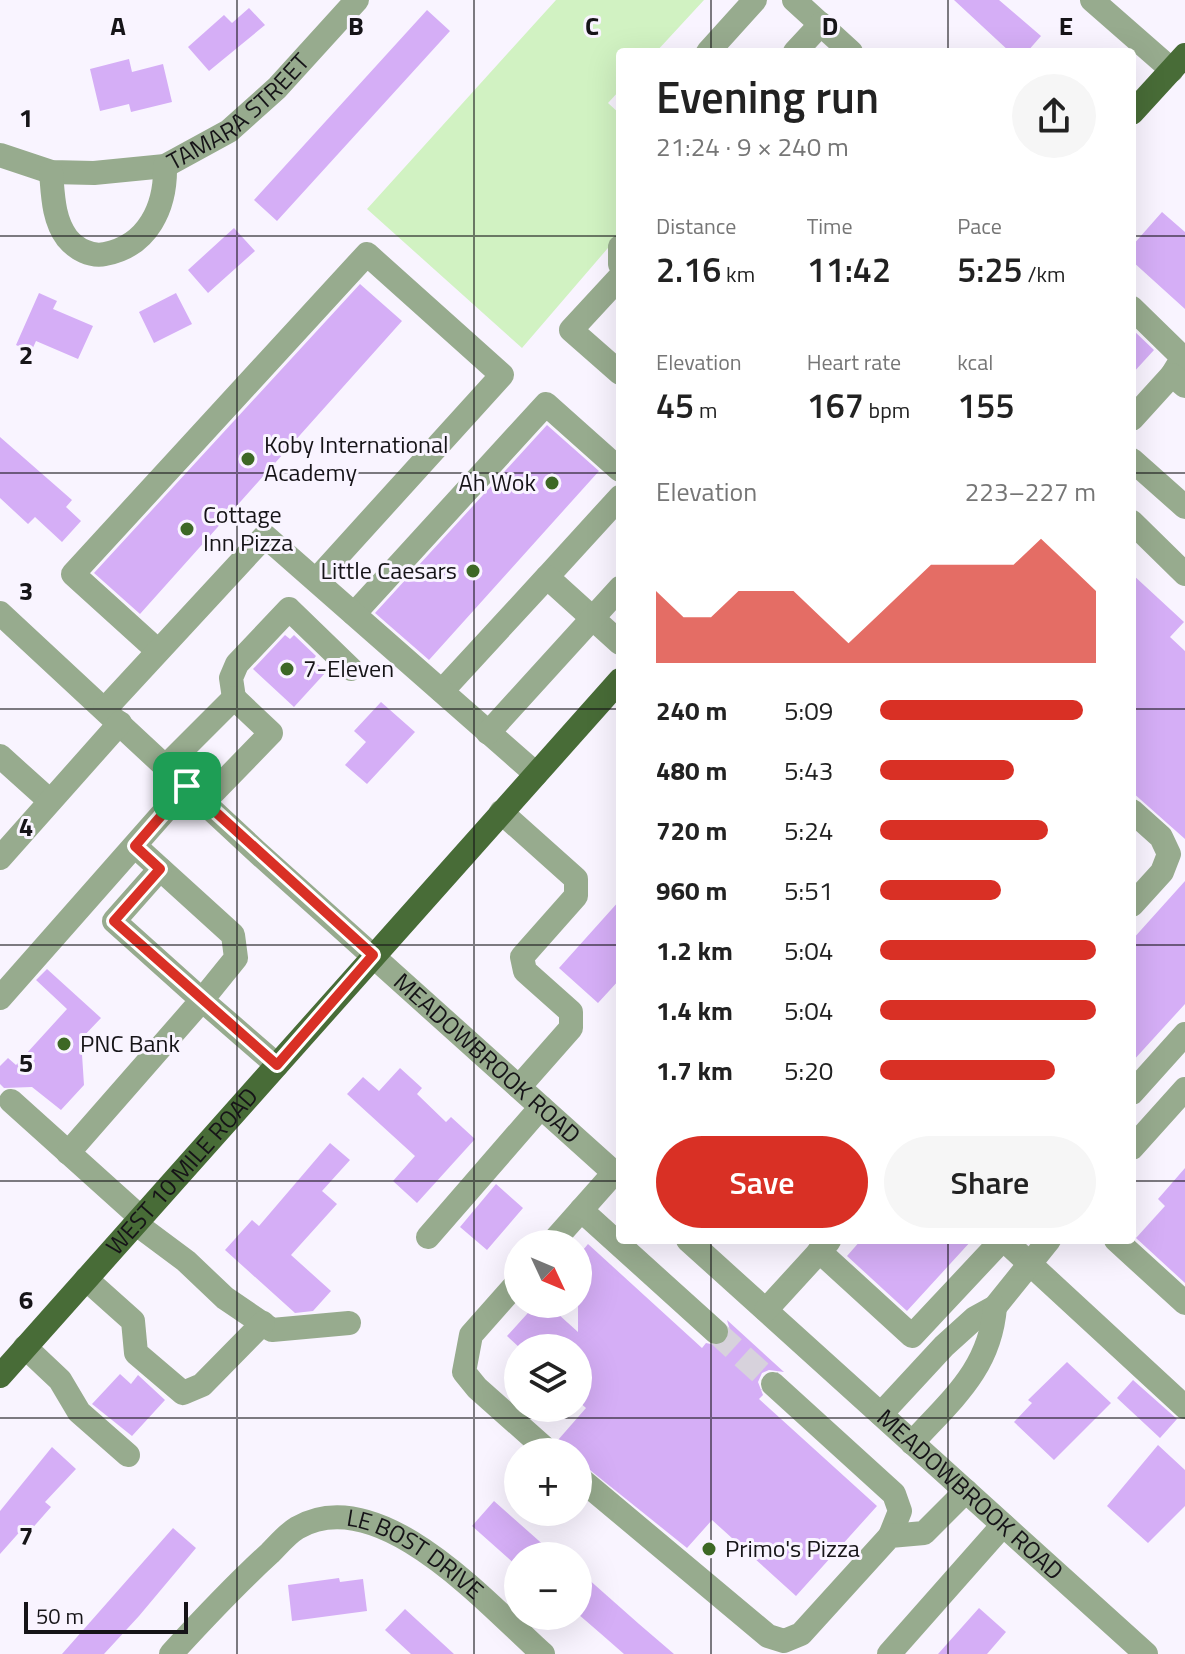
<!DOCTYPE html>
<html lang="en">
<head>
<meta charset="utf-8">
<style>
	:root { --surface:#fff; --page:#f6f6f6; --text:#222; --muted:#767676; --accent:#d93025 }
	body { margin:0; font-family:"Titillium Web",sans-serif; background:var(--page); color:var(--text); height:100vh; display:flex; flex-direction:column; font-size:30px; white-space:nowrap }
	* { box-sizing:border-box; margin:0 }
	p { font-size:26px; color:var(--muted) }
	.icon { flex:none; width:44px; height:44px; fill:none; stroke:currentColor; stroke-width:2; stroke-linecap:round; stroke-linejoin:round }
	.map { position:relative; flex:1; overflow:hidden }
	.sheet { position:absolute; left:616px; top:48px; width:520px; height:1196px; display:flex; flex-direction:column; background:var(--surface); border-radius:8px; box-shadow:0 8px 32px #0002 }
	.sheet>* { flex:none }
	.needle { width:52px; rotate:134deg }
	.fabs { position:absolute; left:504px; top:1230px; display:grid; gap:16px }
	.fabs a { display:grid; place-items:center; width:88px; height:88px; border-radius:50%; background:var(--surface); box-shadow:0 8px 32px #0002; font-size:40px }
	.scale { position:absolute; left:24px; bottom:20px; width:164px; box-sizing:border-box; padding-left:8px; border:4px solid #161418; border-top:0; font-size:22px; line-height:28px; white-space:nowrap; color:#161418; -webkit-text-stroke:6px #f9f4ff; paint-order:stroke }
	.pin { position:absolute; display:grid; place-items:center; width:68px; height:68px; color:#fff; margin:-34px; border-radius:16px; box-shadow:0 4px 12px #0006 }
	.round { display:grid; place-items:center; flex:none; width:84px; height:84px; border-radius:42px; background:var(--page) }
	.overview { display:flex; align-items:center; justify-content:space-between; height:136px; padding:0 40px }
	h1 { font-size:44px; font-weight:600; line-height:60px }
	.stats { display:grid; grid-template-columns:repeat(3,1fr); gap:12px; height:136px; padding:8px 40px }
	.stats div { display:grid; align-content:center }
	.stats b { font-size:34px; font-weight:600 }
	.stats small { font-size:22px; font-weight:400 }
	.stats p { font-size:22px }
	.chart { height:224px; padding:16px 40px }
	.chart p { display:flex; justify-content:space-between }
	.chart svg { width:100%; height:144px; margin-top:8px; fill:var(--accent); opacity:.7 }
	.action { display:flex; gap:16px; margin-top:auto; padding:16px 40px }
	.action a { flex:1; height:92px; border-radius:48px; background:var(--accent); color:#fff; font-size:32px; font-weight:600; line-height:92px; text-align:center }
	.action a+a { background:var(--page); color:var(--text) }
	ul { padding:0 40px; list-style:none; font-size:26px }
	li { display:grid; grid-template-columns:128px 96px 1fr; align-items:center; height:60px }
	li i { height:20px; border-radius:10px; background:var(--accent) }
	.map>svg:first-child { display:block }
</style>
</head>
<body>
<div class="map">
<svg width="1185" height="1654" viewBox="0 0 1185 1654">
	<rect width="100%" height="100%" fill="#f9f4ff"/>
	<path fill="#d1f2c2" d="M556 0H704L656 52H620V90L608 103 620 114V234L522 348 367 209Z"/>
	<path fill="#d5aef6" d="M954 0H999L1041 36 1027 52H1010Z
		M249 8 265 25 209 71 188 47 224 15 232 23Z
		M427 10 450 31 277 221 254 200Z
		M129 59 132 72 163 64 172 102 131 112 129 104 100 111 90 69Z
		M1162 212 1185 232V309L1132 261V246Z
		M234 228 255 251 208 293 188 270Z
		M360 284 402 321 140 614 94 573Z
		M39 293 57 301 53 309 93 326 78 359 36 341 31 352 16 345Z
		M176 293 192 324 154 343 139 312Z
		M1132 329 1154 350 1132 374Z
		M547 425 599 471 429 660 375 613Z
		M0 437 72 500 66 507 81 521 62 542 35 517 28 524 0 498Z
		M1132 574 1184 622 1170 637 1185 651V839L1132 792Z
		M285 635 290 639 294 635 316 656 313 660 326 672 294 707 253 669Z
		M381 702 415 732 367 784 345 765 366 742 354 731Z
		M1185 881V1004L1132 1062V940Z
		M620 900V979L598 1003 559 968Z
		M47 969 101 1018 81 1039 84 1085 61 1110 32 1087 4 1088 0 1084V1066L8 1058 16 1065 67 1009 36 980Z
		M400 1068 422 1088 417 1094 446 1122 451 1117 475 1139 417 1203 393 1181 415 1156 347 1094 363 1077 379 1091Z
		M330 1143 350 1160 322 1191 337 1204 291 1255 331 1291 313 1311 295 1313 225 1250 252 1220 259 1226Z
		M1185 1168V1283L1136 1238 1165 1206 1158 1199Z
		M496 1184 523 1208 487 1250 460 1227Z
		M861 1240H972L907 1311 847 1256Z
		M588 1244 702 1348 706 1343 720 1346 728 1341 731 1334 727 1320 784 1372 769 1370 762 1373 758 1382 763 1395 759 1399 877 1506 796 1596 712 1520 687 1548 580 1462 578 1452H568L558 1440 586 1408 578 1401V1348H520L507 1336 536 1304H547L578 1332V1256Z
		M1067 1362 1111 1403 1054 1460 1014 1422 1032 1403 1028 1400Z
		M120 1374 131 1384 138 1375 165 1400 132 1436 92 1404Z
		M1133 1380 1177 1419 1160 1438 1117 1398Z
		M1158 1445 1185 1470V1506L1148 1543 1107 1506Z
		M52 1447 76 1469 45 1502 51 1507 29 1532 24 1527 0 1554V1511Z
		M494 1501 556 1556H518V1567L472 1526Z
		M173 1528 196 1548 139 1616 104 1654H62Z
		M578 1570 639 1624 674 1654H624L600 1633 578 1614Z
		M339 1578 340 1582 363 1579 367 1611 292 1621 288 1585Z
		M979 1608 1006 1632 987 1654H938Z
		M405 1609 454 1654H411L385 1630Z"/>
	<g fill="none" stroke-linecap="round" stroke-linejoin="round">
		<path stroke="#d7d2dc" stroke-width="24" stroke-dasharray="24 12" stroke-linecap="butt" d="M716 1332 773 1384"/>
		<g stroke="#97ab8e" stroke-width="24">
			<path d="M794 0 851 52"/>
			<path d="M1092 0 1172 70"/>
			<path d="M708 52 755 0"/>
			<path d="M795 52 821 24"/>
			<path id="s1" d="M0 155 51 172 94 173 165 166 229 131 277 88 357 0"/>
			<path d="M51 172C53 195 53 219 67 238 76 249 91 257 105 254 148 246 166 207 165 166"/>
			<path d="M620 247V264"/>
			<path d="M620 277 571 330 620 373"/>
			<path d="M1132 308 1179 354 1180 362 1172 375"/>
			<path d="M1132 419 1172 375 1185 386"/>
			<path d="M1132 460 1185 507"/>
			<path d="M1132 522 1185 574"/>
			<path d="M547 577 620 497"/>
			<path id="s2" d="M0 613 256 851 620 1178"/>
			<path d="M354 614 546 404 620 470"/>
			<path d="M158 651 73 574 367 254 502 375 316 580"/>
			<path d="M442 691 547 577 620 643"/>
			<path d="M234 698 231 678 237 664 289 609 351 669"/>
			<path d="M105 709 265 536 536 774"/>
			<path d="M488 733 620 588"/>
			<path d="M0 756 50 801"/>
			<path d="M166 766 234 698 271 733 204 802"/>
			<path d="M1132 811 1161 837 1169 854 1162 872 1132 905"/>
			<path d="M501 812 576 879V896L522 957 525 971 571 1012V1028L519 1087"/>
			<path d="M135 846 233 935 236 958 202 1000 277 1065"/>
			<path d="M0 858 120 723"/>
			<path d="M0 998 187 786"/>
			<path d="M1132 1093 1185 1034"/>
			<path d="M11 1101 140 1217"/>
			<path d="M1132 1148 1185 1089"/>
			<path d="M68 1153 202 1000 114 921 160 869"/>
			<path d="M581 1210 716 1332"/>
			<path d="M135 1223 186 1261 225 1298 272 1330 349 1323"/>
			<path d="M428 1237 541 1107"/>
			<path id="s3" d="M688 1240 1146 1654"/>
			<path d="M1004 1240 1185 1407"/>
			<path d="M1116 1240 1185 1303"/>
			<path d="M551 1244 614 1173"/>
			<path d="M819 1251 912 1336 1002 1240"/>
			<path d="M86 1279 133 1321 136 1353 183 1393 202 1385 263 1323"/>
			<path d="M518 1282 471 1335 464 1372 477 1388 549 1452"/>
			<path d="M766 1310 829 1241"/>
			<path d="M25 1347 60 1380 79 1412 128 1455"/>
			<path d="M773 1384 894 1494 900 1511 890 1536"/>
			<path d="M881 1414 944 1346 975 1318 995 1307 1049 1240"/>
			<path d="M912 1443C952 1399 990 1369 995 1307"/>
			<path d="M578 1477 768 1636 784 1641 801 1634 890 1536 924 1533 966 1491"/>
			<path id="s4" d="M171 1654C203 1619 235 1585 270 1553 278 1545 287 1534 297 1528 379 1480 488 1605 543 1654"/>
			<path d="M889 1654 1003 1525"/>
		</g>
		<g stroke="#486c37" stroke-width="24">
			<path d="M1132 113 1185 55"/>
			<path id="s5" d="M0 1376 620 680"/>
		</g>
	</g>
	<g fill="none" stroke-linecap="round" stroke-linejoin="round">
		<g stroke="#fff" stroke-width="16">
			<path id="route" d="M187 786 373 955 277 1065 114 921 160 869 135 846Z"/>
		</g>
		<use href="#route" stroke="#d93025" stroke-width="10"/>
	</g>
	<path fill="none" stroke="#161418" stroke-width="2" stroke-opacity="0.55" d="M237 0V1654M474 0V1654M711 0V52M948 0V52M0 236H620M1132 236H1185M0 473H620M1132 473H1185M0 709H620M1132 709H1185M0 945H620M1132 945H1185M0 1181H620M1132 1181H1185M711 1240V1654M948 1240V1654M0 1418H1185"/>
	<g fill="#3d6825" stroke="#f9f4ff" stroke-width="3">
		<circle cx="248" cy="459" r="8"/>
		<circle cx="552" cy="483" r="8"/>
		<circle cx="187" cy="529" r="8"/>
		<circle cx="473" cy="571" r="8"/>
		<circle cx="287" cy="669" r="8"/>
		<circle cx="64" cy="1044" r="8"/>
		<circle cx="709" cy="1549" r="8"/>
	</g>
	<g text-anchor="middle" stroke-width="6" stroke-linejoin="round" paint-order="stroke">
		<g font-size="24" fill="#161418" stroke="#f9f4ff">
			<text dy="8" stroke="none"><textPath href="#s1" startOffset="260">TAMARA STREET</textPath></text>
			<text dy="8" stroke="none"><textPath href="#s2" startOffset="660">MEADOWBROOK ROAD</textPath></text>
			<text dy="8" stroke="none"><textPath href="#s5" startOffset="274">WEST 10 MILE ROAD</textPath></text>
			<text dy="8" stroke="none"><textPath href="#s3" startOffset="380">MEADOWBROOK ROAD</textPath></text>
			<text dy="8" stroke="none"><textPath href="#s4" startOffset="308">LE BOST DRIVE</textPath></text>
		</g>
		<g font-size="24" fill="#161418" stroke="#f9f4ff" text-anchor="start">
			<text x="264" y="453">Koby International<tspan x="264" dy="28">Academy</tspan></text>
			<text x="536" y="491" text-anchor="end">Ah Wok</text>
			<text x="203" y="523">Cottage<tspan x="203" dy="28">Inn Pizza</tspan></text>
			<text x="457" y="579" text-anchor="end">Little Caesars</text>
			<text x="303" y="677">7-Eleven</text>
			<text x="80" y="1052">PNC Bank</text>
			<text x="725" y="1557">Primo's Pizza</text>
		</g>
	</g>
	<g font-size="26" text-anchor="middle" font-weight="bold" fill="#161418" stroke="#f9f4ff" stroke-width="6" stroke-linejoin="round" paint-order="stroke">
		<text x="118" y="35">A</text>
		<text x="356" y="35">B</text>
		<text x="592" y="35">C</text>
		<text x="830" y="35">D</text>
		<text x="1066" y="35">E</text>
		<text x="26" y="127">1</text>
		<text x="26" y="364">2</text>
		<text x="26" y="600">3</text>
		<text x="26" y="836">4</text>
		<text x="26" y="1072">5</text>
		<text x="26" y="1309">6</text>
		<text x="26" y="1545">7</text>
	</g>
</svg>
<div class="fabs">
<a><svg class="needle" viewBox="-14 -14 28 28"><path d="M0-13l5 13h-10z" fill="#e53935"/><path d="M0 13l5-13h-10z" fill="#767676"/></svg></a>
<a><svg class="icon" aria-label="layers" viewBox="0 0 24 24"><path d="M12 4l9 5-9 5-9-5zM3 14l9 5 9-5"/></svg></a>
<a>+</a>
<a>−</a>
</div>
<div class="scale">50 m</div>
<div class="pin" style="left:187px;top:786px;background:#1e9e55"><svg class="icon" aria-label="arrive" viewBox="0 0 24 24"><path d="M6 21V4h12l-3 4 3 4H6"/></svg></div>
<section class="sheet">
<div class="overview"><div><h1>Evening run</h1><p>21:24 · 9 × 240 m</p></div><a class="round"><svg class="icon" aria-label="share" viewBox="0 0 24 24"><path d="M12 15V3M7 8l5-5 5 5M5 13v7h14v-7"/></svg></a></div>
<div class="stats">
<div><p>Distance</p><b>2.16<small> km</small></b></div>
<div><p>Time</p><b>11:42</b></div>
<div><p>Pace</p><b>5:25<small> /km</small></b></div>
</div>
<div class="stats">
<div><p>Elevation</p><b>45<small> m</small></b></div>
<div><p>Heart rate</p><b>167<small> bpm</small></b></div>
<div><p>kcal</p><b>155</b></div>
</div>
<div class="chart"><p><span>Elevation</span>223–227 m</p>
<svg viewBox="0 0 160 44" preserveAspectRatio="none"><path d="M0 44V22L10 30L20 30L30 22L40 22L50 22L60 30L70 38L80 30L90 22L100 14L110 14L120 14L130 14L140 6L150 14L160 22V44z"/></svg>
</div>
<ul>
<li><b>240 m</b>5:09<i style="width:94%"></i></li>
<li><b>480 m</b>5:43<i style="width:62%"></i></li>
<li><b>720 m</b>5:24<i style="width:78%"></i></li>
<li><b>960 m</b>5:51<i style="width:56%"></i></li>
<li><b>1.2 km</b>5:04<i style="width:100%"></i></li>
<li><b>1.4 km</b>5:04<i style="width:100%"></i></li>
<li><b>1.7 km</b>5:20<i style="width:81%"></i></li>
</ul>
<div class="action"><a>Save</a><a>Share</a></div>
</section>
</div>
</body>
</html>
